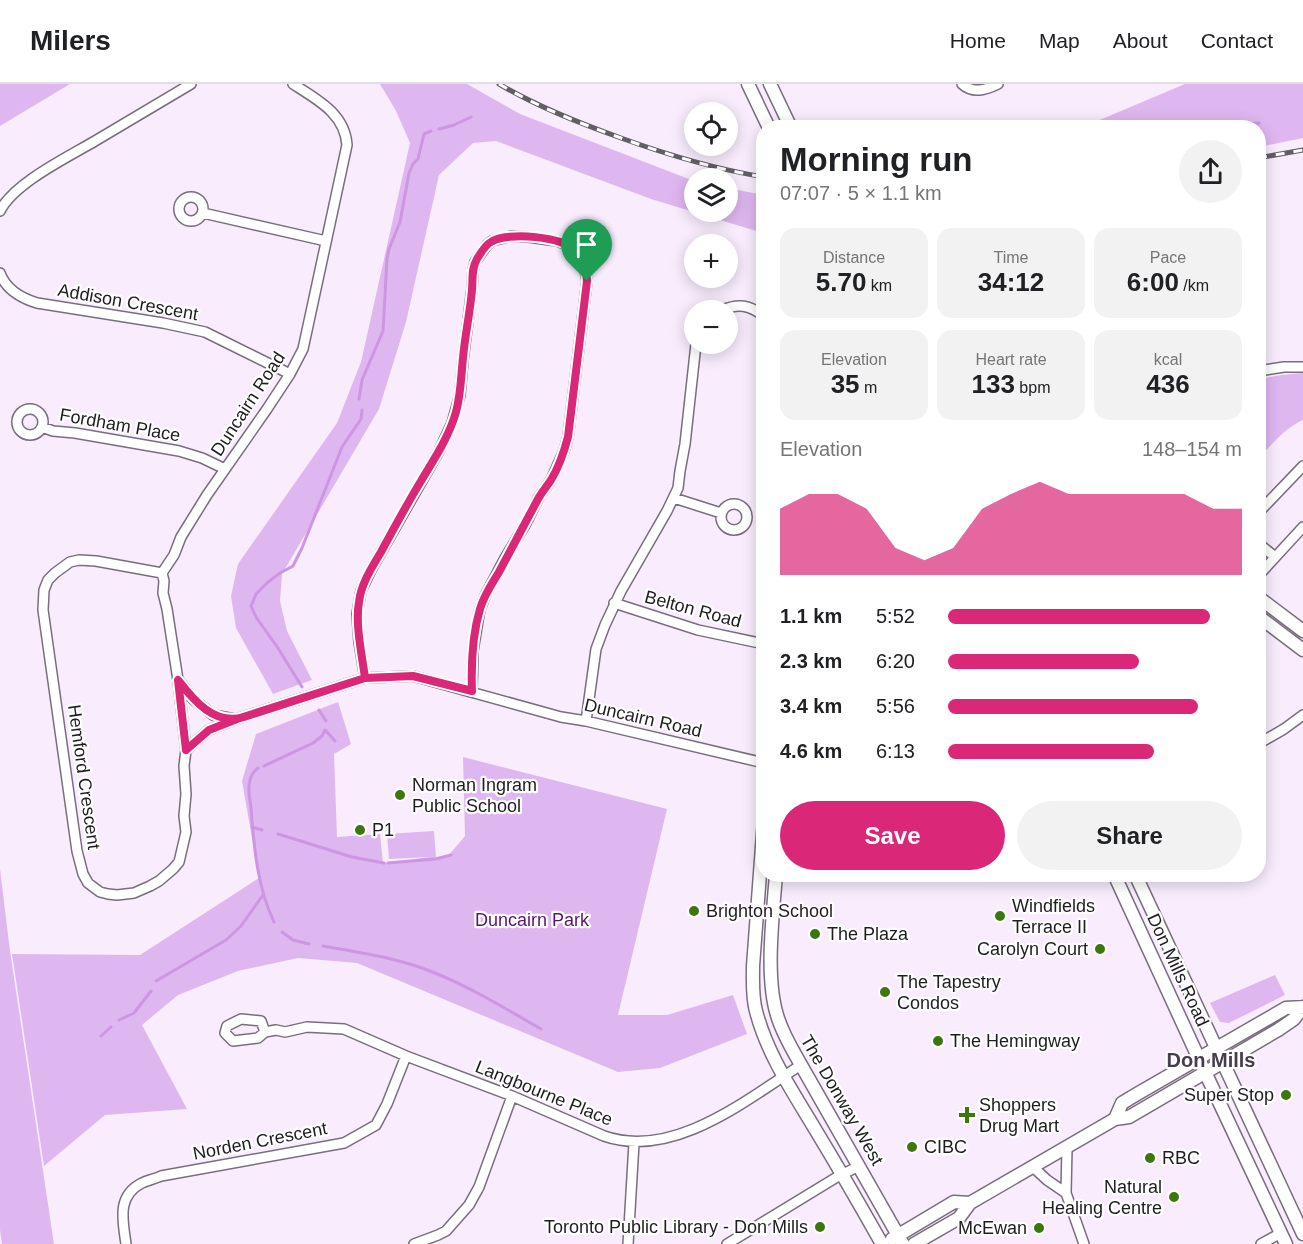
<!DOCTYPE html>
<html lang="en">
<head>
<meta charset="utf-8">
<style>
	:root { --surface:#fff; --page:#f2f2f2; --text:#202124; --muted:#757577; --line:#e0e0e0; --accent:#db2777 }
	body { margin:0; font-family:Arial,sans-serif; background:var(--page); color:var(--text); height:100vh; display:flex; flex-direction:column; font-size:22px; white-space:nowrap }
	* { box-sizing:border-box; margin:0 }
	p { font-size:20px; color:var(--muted) }
	.icon { flex:none; width:33px; height:33px; fill:none; stroke:currentColor; stroke-width:2; stroke-linecap:round; stroke-linejoin:round }
	.map { position:relative; flex:1; overflow:hidden }
	.side { position:absolute; left:756px; top:36px; width:510px; height:762px; display:flex; flex-direction:column; background:var(--surface); border-radius:24px; box-shadow:0 3px 15px #0003 }
	.side>* { flex:none }
	.fabs { position:absolute; left:684px; top:18px; display:grid; gap:12px }
	.fabs a { display:grid; place-items:center; width:54px; height:54px; border-radius:50%; background:var(--surface); box-shadow:0 3px 15px #0003; font-size:30px }
	.pin { position:absolute; display:grid; place-items:center; width:51px; height:51px; color:#fff; margin:-62px -26px; border-radius:50% 50% 50% 0; rotate:-45deg; box-shadow:0 0 6px #0007 }
	.pin .icon { rotate:45deg }
	.round { display:grid; place-items:center; flex:none; width:63px; height:63px; border-radius:32px; background:var(--page) }
	.summary { display:flex; align-items:center; justify-content:space-between; height:102px; padding:0 24px }
	h1 { font-size:33px; font-weight:600; line-height:45px }
	.stats { display:grid; grid-template-columns:repeat(3,1fr); gap:9px; height:102px; padding:6px 24px }
	.stats div { display:grid; align-content:center; border-radius:15px; background:var(--page); text-align:center }
	.stats b { font-size:26px; font-weight:600 }
	.stats small { font-size:16px; font-weight:400 }
	.stats p { font-size:16px }
	.chart { height:168px; padding:12px 24px }
	.chart p { display:flex; justify-content:space-between }
	.chart svg { width:100%; height:108px; margin-top:6px; fill:var(--accent); opacity:.7 }
	.button { display:flex; gap:12px; margin-top:auto; padding:12px 24px }
	.button a { flex:1; height:69px; border-radius:36px; background:var(--accent); color:#fff; font-size:24px; font-weight:600; line-height:69px; text-align:center }
	.button a+a { background:var(--page); color:var(--text) }
	ul { padding:0 24px; list-style:none; font-size:20px }
	li { display:grid; grid-template-columns:96px 72px 1fr; align-items:center; height:45px }
	li i { height:15px; border-radius:8px; background:var(--accent) }
	header { display:flex; align-items:center; gap:36px; box-sizing:border-box; height:84px; padding:0 30px; background:var(--surface); border-bottom:2px solid var(--line) }
	header strong { font-size:28px }
	nav { display:flex; gap:33px; margin-inline-start:auto; font-size:21px }
	.map>svg:first-child { display:block }
</style>
</head>
<body>
<header>
<strong>Milers</strong>
<nav><a>Home</a><a>Map</a><a>About</a><a>Contact</a></nav>
</header>
<div class="map">
<svg width="1303" height="1160" viewBox="0 0 1303 1160">
	<rect width="100%" height="100%" fill="#f8ecfd"/>
	<path fill="#dfb7f0" d="M0 0H70L0 42Z
		M380 0H467L520 30 694 97V128H728V104L763 111V149L651 115 496 57 473 59 439 91 406 238 379 325 282 490 280 517 287 547 312 596 273 610 236 544 231 512 238 480 337 339 361 278 410 59 396 27Z
		M1185 0H1303V54L1259 63 1258 44 1083 43Z
		M1303 289V336C1285 344 1272 360 1259 374V295L1282 291Z
		M338 618 351 660 334 670 337 753 380 750 383 779 429 773 389 775 387 750 434 747 436 773 449 771 465 752 463 673 667 725 618 931H667L733 911 747 950 660 984 618 988 357 879 298 874 238 887 178 911 142 941 187 1025 105 1031 44 1082 12 870 140 871 259 794 242 697 256 650Z
		M0 785 10 867 54 1160H2L0 1146Z
		M1275 891 1285 911 1229 939 1220 938 1210 919Z"/>
	<g fill="none" stroke-linecap="round" stroke-linejoin="round">
		<path stroke="#cc96e2" stroke-width="3" d="M1237 44 1246 40 1259 39
			M439 45 454 41 471 33
			M359 315 362 296 383 247 387 175 389 165 400 138 409 89 413 80 418 75 424 50 431 47
			M302 603 278 564 256 533 251 522 256 510 268 498 280 489 293 482 302 464 342 363 361 335 362 326
			M319 626 326 637
			M264 682 313 659 322 652 325 646 335 657
			M258 684C254 687 251 691 250 696 247 705 250 715 251 724 254 762 257 803 274 838
			M252 743 262 746
			M278 750 352 773 384 779
			M388 779 436 775 451 771
			M282 848 293 856 309 860
			M323 862C361 869 399 874 435 889 472 904 506 925 541 945
			M156 897 226 856 241 842 263 811
			M119 936 134 929 151 907
			M101 952 111 943"/>
		<g stroke="#796e7d" stroke-width="12">
			<path id="street" d="M962 0C973 10 986 6 998 0
				M179 125a12 12 0 1 1 24 0a12 12 0 1 1-24 0Z
				M0 127C14 99 68 73 95 57 127 38 159 19 191 0
				M203 129 326 157
				M0 189C6 206 21 214 37 219L163 239 205 248 290 290
				M722 226C739 219 749 221 764 232
				M1258 272 1261 286
				M1258 287 1284 283H1303
				M17 338a13 13 0 1 1 26 0a13 13 0 1 1-26 0Z
				M42 343 53 347 75 349 179 367 202 374 225 385
				M674 414 721 429
				M721 433a13 13 0 1 1 26 0a13 13 0 1 1-26 0Z
				M1258 429 1303 382
				M1258 459 1275 473
				M162 489 96 477 79 476 70 478 55 489 48 496 44 506 43 526 77 767 83 790 88 799 100 808 108 810 117 811 134 809 150 802 159 797 173 785 179 778 186 748 184 732 186 710 184 682 186 666 178 596 167 525 163 509 164 497 162 489 174 471 181 453 207 411 267 325 290 290 303 265 347 61C345 30 318 16 293 0
				M1258 492 1303 443
				M614 519 698 546 764 560
				M365 594 359 558 357 530 361 507 372 484 439 367 452 339 460 311 463 276 472 205 473 187 475 178 487 161 492 157 511 152 528 153 557 157 571 162 578 167 584 178 587 197 568 353 564 367 551 396 539 413 525 441 505 474 486 510 480 525 473 567 472 607
				M179 597 193 615 213 631 235 635
				M586 637 596 565 605 541 621 507 667 427 678 404 680 387 685 360 696 260
				M1258 660 1284 645 1303 631
				M186 666 209 646 237 635 365 594 413 592 561 633 586 637 764 679
				M265 948 261 937 241 935 227 942 225 949 233 957 258 954 265 948 276 946 285 948 307 943 344 945 406 972 512 1012 604 1052C673 1076 746 1016 801 981
				M1067 1064 1066 1109 1084 1160
				M1033 1083 1047 1096 1066 1109
				M126 1160C123 1137 116 1112 142 1099 148 1096 155 1095 161 1092L344 1059 376 1041 387 1020 406 972
				M414 1160 438 1151 446 1147 469 1121 479 1103 512 1012
				M628 1160 634 1059
				M727 1160 837 1093 859 1082
				M1261 1160 1281 1149"/>
		</g>
		<g stroke="#796e7d" stroke-width="15">
			<path id="secondary" d="M748 0 769 44
				M770 0 791 44
				M1258 513 1303 547
				M1258 532 1303 566
				M764 736 753 882C753 897 752 913 756 927 767 970 793 1008 815 1045 838 1083 860 1121 882 1160
				M776 790C773 831 765 892 777 931 782 949 792 965 801 981L903 1160
				M1114 790 1205 988 1286 1160
				M1135 790 1303 1150
				M1115 1035 1122 1019 1137 1010 1286 924 1303 923
				M892 1155 954 1118 970 1119
				M914 1160 959 1134 970 1119 1115 1035 1129 1033 1278 946 1294 935 1303 923"/>
		</g>
		<use href="#street" stroke="#fff" stroke-width="9"/>
		<use href="#secondary" stroke="#fff" stroke-width="12"/>
		<g stroke="#635d66" stroke-width="5">
			<path id="rail" d="M499 0C538 23 579 39 621 54 668 71 715 85 764 93
				M1258 74 1303 66"/>
		</g>
		<use href="#rail" stroke="#fefefe" stroke-width="3" stroke-dasharray="9" stroke-linecap="butt"/>
	</g>
	<g fill="none" stroke-linecap="round" stroke-linejoin="round">
		<g stroke="#fff" stroke-width="12">
			<path id="route" d="M587 197 568 353C564 368 559 383 551 396 547 402 542 408 538 415 525 439 512 464 499 488 492 500 484 511 480 525 472 552 471 580 472 607L413 592 365 594 244 633C215 642 194 617 178 596L186 666 209 646 237 635 365 594C362 571 355 540 359 518 361 500 372 483 381 468 394 444 407 420 421 397 434 375 449 353 456 328 461 310 461 292 463 274 465 251 470 229 472 206 473 196 471 185 477 175 480 170 485 161 491 158 508 147 564 153 578 167 586 175 586 187 587 197"/>
		</g>
		<use href="#route" stroke="#db2777" stroke-width="8"/>
	</g>
	<g fill="#3c770e" stroke="#fefefe" stroke-width="2">
		<circle cx="400" cy="711" r="6"/>
		<circle cx="360" cy="746" r="6"/>
		<circle cx="694" cy="827" r="6"/>
		<circle cx="1000" cy="832" r="6"/>
		<circle cx="815" cy="850" r="6"/>
		<circle cx="1100" cy="865" r="6"/>
		<circle cx="885" cy="908" r="6"/>
		<circle cx="938" cy="957" r="6"/>
		<circle cx="1286" cy="1011" r="6"/>
		<path d="M964 1022h6v6h6v6h-6v6h-6v-6h-6v-6h6z"/>
		<circle cx="912" cy="1063" r="6"/>
		<circle cx="1150" cy="1074" r="6"/>
		<circle cx="1174" cy="1113" r="6"/>
		<circle cx="820" cy="1143" r="6"/>
		<circle cx="1039" cy="1144" r="6"/>
	</g>
	<g text-anchor="middle" stroke-width="4.5" stroke-linejoin="round" paint-order="stroke">
		<g font-size="18" fill="#201c22" stroke="#fefefe">
			<text transform="translate(128 218) rotate(10)" y="6">Addison Crescent</text>
			<text transform="translate(248 320) rotate(-57)" y="6">Duncairn Road</text>
			<text transform="translate(120 341) rotate(10)" y="6">Fordham Place</text>
			<text transform="translate(693 525) rotate(15)" y="6">Belton Road</text>
			<text transform="translate(643 634) rotate(13)" y="6">Duncairn Road</text>
			<text transform="translate(84 693) rotate(82)" y="6">Hemford Crescent</text>
			<text transform="translate(1178 886) rotate(65)" y="6">Don Mills Road</text>
			<text transform="translate(544 1009) rotate(22)" y="6">Langbourne Place</text>
			<text transform="translate(842 1016) rotate(60)" y="6">The Donway West</text>
			<text transform="translate(260 1057) rotate(-11)" y="6">Norden Crescent</text>
		</g>
		<g font-size="18" fill="#201c22" stroke="#fefefe" text-anchor="start">
			<text x="412" y="707">Norman Ingram<tspan x="412" dy="21">Public School</tspan></text>
			<text x="372" y="752">P1</text>
			<text x="1012" y="828">Windfields<tspan x="1012" dy="21">Terrace II</tspan></text>
			<text x="706" y="833">Brighton School</text>
			<text x="827" y="856">The Plaza</text>
			<text x="1088" y="871" text-anchor="end">Carolyn Court</text>
			<text x="897" y="904">The Tapestry<tspan x="897" dy="21">Condos</tspan></text>
			<text x="950" y="963">The Hemingway</text>
			<text x="1274" y="1017" text-anchor="end">Super Stop</text>
			<text x="979" y="1027">Shoppers<tspan x="979" dy="21">Drug Mart</tspan></text>
			<text x="924" y="1069">CIBC</text>
			<text x="1162" y="1080">RBC</text>
			<text x="1162" y="1109" text-anchor="end">Natural<tspan x="1162" dy="21">Healing Centre</tspan></text>
			<text x="808" y="1149" text-anchor="end">Toronto Public Library - Don Mills</text>
			<text x="1027" y="1150" text-anchor="end">McEwan</text>
		</g>
		<g font-size="18" fill="#58146f" stroke="#fefefe">
			<text x="532" y="842">Duncairn Park</text>
		</g>
		<g font-size="20" font-weight="bold" fill="#473e4c" stroke="#fefefe">
			<text x="1211" y="983">Don Mills</text>
		</g>
	</g>
</svg>
<div class="fabs">
<a><svg class="icon" aria-label="locate" viewBox="0 0 24 24"><circle cx="12" cy="12" r="6"/><path d="M12 2v4M12 18v4M2 12h4M18 12h4"/></svg></a>
<a><svg class="icon" aria-label="layers" viewBox="0 0 24 24"><path d="M12 4l9 5-9 5-9-5zM3 14l9 5 9-5"/></svg></a>
<a>+</a>
<a>−</a>
</div>
<div class="pin" style="left:587px;top:197px;background:#1e9e55"><svg class="icon" aria-label="arrive" viewBox="0 0 24 24"><path d="M6 21V4h12l-3 4 3 4H6"/></svg></div>
<section class="side">
<div class="summary"><div><h1>Morning run</h1><p>07:07 · 5 × 1.1 km</p></div><a class="round"><svg class="icon" aria-label="share" viewBox="0 0 24 24"><path d="M12 15V3M7 8l5-5 5 5M5 13v7h14v-7"/></svg></a></div>
<div class="stats">
<div><p>Distance</p><b>5.70<small> km</small></b></div>
<div><p>Time</p><b>34:12</b></div>
<div><p>Pace</p><b>6:00<small> /km</small></b></div>
</div>
<div class="stats">
<div><p>Elevation</p><b>35<small> m</small></b></div>
<div><p>Heart rate</p><b>133<small> bpm</small></b></div>
<div><p>kcal</p><b>436</b></div>
</div>
<div class="chart"><p><span>Elevation</span>148–154 m</p>
<svg viewBox="0 0 160 44" preserveAspectRatio="none"><path d="M0 44V17L10 11L20 11L30 17L40 33L50 38L60 33L70 17L80 11L90 6L100 11L110 11L120 11L130 11L140 11L150 17L160 17V44z"/></svg>
</div>
<ul>
<li><b>1.1 km</b>5:52<i style="width:89%"></i></li>
<li><b>2.3 km</b>6:20<i style="width:65%"></i></li>
<li><b>3.4 km</b>5:56<i style="width:85%"></i></li>
<li><b>4.6 km</b>6:13<i style="width:70%"></i></li>
</ul>
<div class="button"><a>Save</a><a>Share</a></div>
</section>
</div>
</body>
</html>
